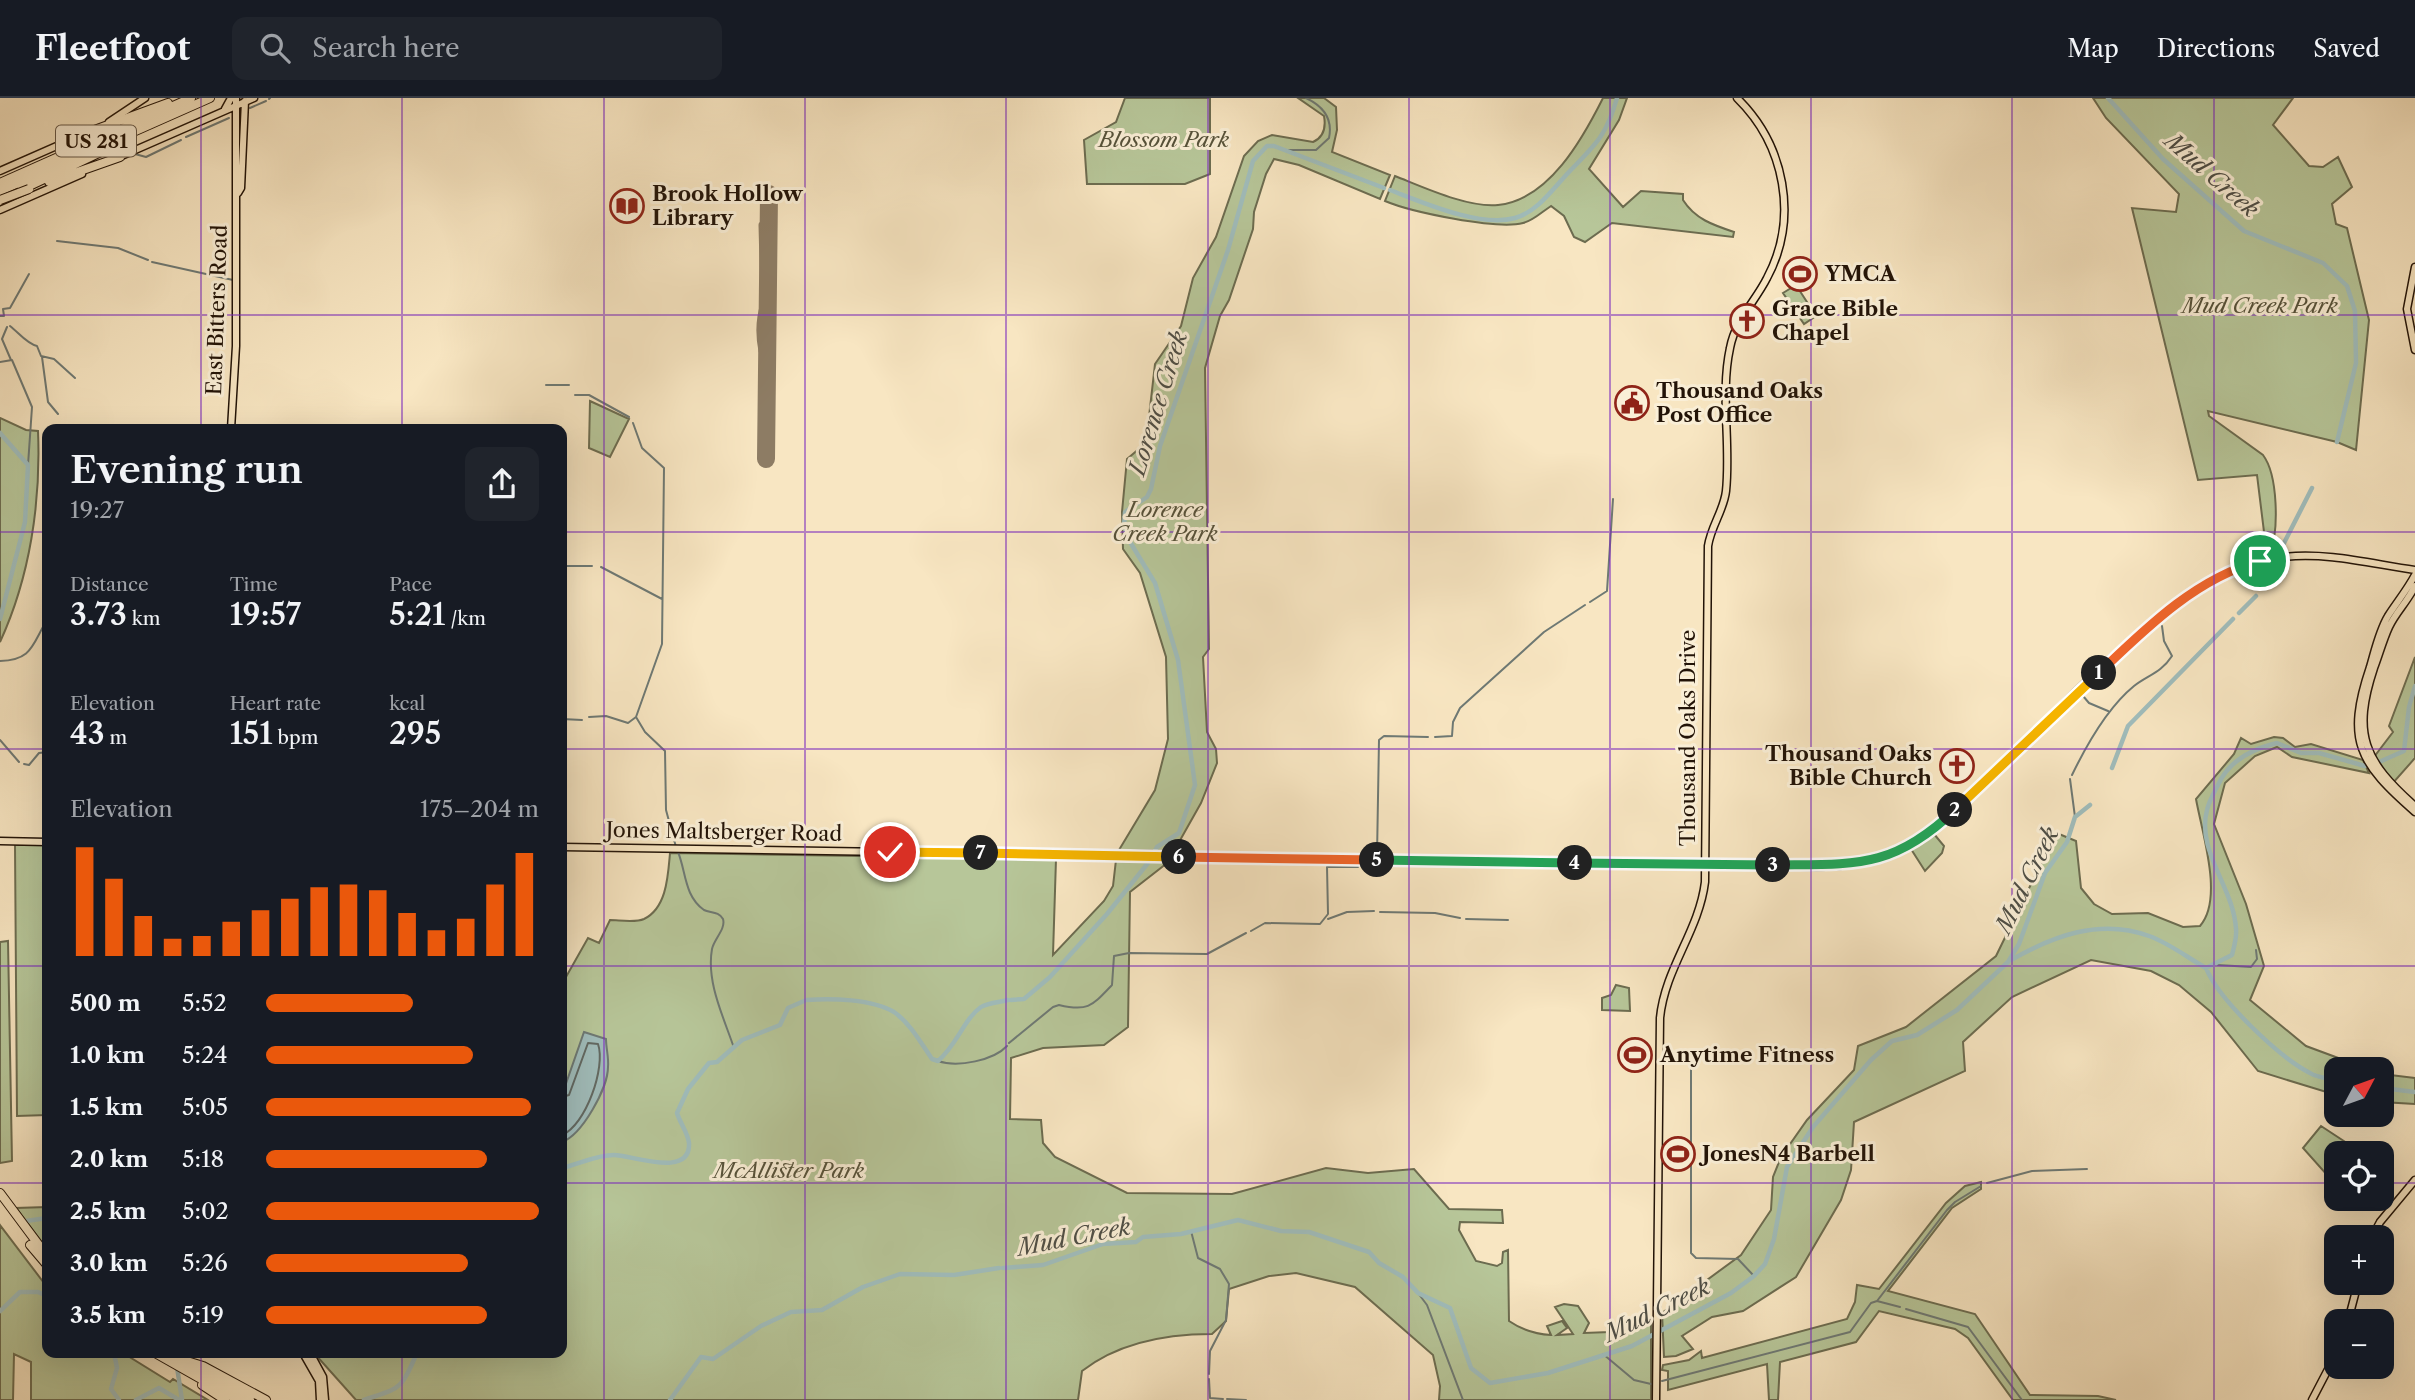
<!DOCTYPE html>
<html lang="en">
<head>
<meta charset="utf-8">
<style>
	:root { --surface:#171b24; --page:#20242c; --text:#f1f3f6; --muted:#9ea1a6; --line:#363941; --accent:#ea580c }
	body { margin:0; font-family:"Libre Caslon Text",serif; background:var(--page); color:var(--text); height:100vh; display:flex; flex-direction:column; font-size:26px; white-space:nowrap }
	* { box-sizing:border-box; margin:0 }
	p { font-size:23px; color:var(--muted) }
	.icon { flex:none; width:38px; height:38px; fill:none; stroke:currentColor; stroke-width:2; stroke-linecap:round; stroke-linejoin:round }
	.map { position:relative; flex:1; overflow:hidden }
	.sheet { position:absolute; left:42px; top:326px; width:525px; height:934px; display:flex; flex-direction:column; background:var(--surface); border-radius:14px; box-shadow:0 7px 28px #0002 }
	.sheet>* { flex:none }
	.needle { width:46px; rotate:49deg }
	.controls { position:absolute; left:2324px; top:959px; display:grid; gap:14px }
	.controls a { display:grid; place-items:center; width:70px; height:70px; border-radius:14px; background:var(--surface); box-shadow:0 7px 28px #0002; font-size:35px }
	.pin { position:absolute; display:grid; place-items:center; width:60px; height:60px; color:#fff; margin:-30px; border:4px solid #fff; border-radius:50%; box-shadow:0 2px 7px #0007 }
	.km { position:absolute; width:35px; height:35px; margin:-18px; border-radius:50%; background:#222; color:#fff; font-size:19px; line-height:35px; text-align:center }
	.round { display:grid; place-items:center; flex:none; width:74px; height:74px; border-radius:14px; background:var(--page) }
	.overview { display:flex; align-items:center; justify-content:space-between; height:119px; padding:0 28px }
	h1 { font-size:38px; font-weight:600; line-height:52px }
	.figures { display:grid; grid-template-columns:repeat(3,1fr); gap:10px; height:119px; padding:7px 28px }
	.figures div { display:grid; align-content:center }
	.figures b { font-size:30px; font-weight:600 }
	.figures small { font-size:19px; font-weight:400 }
	.figures p { font-size:19px }
	.chart { height:196px; padding:14px 28px }
	.chart p { display:flex; justify-content:space-between }
	.chart svg { width:100%; height:126px; margin-top:7px; stroke:var(--accent); stroke-width:6 }
	ul { padding:0 28px; list-style:none; font-size:23px }
	li { display:grid; grid-template-columns:112px 84px 1fr; align-items:center; height:52px }
	li i { height:18px; border-radius:9px; background:var(--accent) }
	header { display:flex; align-items:center; gap:42px; box-sizing:border-box; height:98px; padding:0 35px; background:var(--surface); border-bottom:2px solid var(--line) }
	header strong { font-size:33px }
	nav { display:flex; gap:38px; margin-inline-start:auto; font-size:24px }
	.search { width:490px; height:63px; background:var(--page); display:flex; align-items:center; gap:18px; box-sizing:border-box; padding:0 24px; border-radius:14px; color:var(--muted); font-size:26px }
	.map>svg:first-child { display:block }
</style>
</head>
<body>
<header>
<strong>Fleetfoot</strong>
<div class="search"><svg class="icon" aria-label="search" viewBox="0 0 24 24"><circle cx="10" cy="10" r="6"/><path d="M15 15l6 6"/></svg>Search here</div>
<nav><a>Map</a><a>Directions</a><a>Saved</a></nav>
</header>
<div class="map">
<svg width="2415" height="1302" viewBox="0 0 2415 1302">
	<rect width="100%" height="100%" fill="#f8e6c2"/>
	<filter id="stains"><feTurbulence type="fractalNoise" baseFrequency=".00286" numOctaves="4"/><feColorMatrix values="0 0 0 0 .2 0 0 0 0 .09 0 0 0 0 .02 0 0 0 .5 -.17"/></filter>
	<radialGradient id="worn" r=".72"><stop offset=".6" stop-color="#630" stop-opacity="0"/><stop offset="1" stop-color="#630" stop-opacity=".3"/></radialGradient>
	<path fill="#b7c699" stroke="#6c6c50" stroke-width="2" d="M1125 0H1210V76L1185 86H1087L1084 42 1116 24Z
		M1298 0H1324L1336 9 1337 32 1332 54 1390 77 1380 101 1299 67 1274 61 1266 76 1254 114 1253 131 1229 202 1220 218 1205 270 1209 551 1203 559 1207 634 1216 651 1217 665 1201 705 1174 753 1119 752 1155 692 1168 641 1166 559 1140 475 1123 451 1122 414 1127 361 1146 345 1155 266 1181 228 1193 180 1216 139 1244 58 1258 43 1272 37 1313 44C1324 39 1326 29 1324 18Z
		M1603 0H1627L1619 22 1589 71 1623 109 1641 93 1683 96V102C1695 121 1713 127 1734 134L1733 139 1612 125 1585 144 1574 139 1564 118 1551 108C1543 113 1533 123 1523 125 1497 132 1411 114 1385 103L1395 78C1423 89 1468 110 1498 107 1549 102 1583 40 1603 0Z
		M2093 0H2293L2273 27 2309 68 2323 69 2338 59 2352 89 2332 106 2336 126 2347 130 2369 222 2356 352 2337 344 2208 313 2209 318 2263 357C2278 377 2279 432 2270 455L2252 459 2265 442 2257 377 2198 382 2132 110 2176 114 2179 96 2106 20Z
		M1796 187 1816 218 1804 226 1783 195Z
		M590 303 629 321 610 359 589 350Z
		M0 320 26 332 38 333C41 404 30 479 0 544Z
		M2415 559V660L2393 685 2374 659 2393 634 2389 628Z
		M2274 639 2283 640 2295 649 2311 646 2363 662 2369 675 2292 659 2277 649 2255 658 2225 685 2214 726 2246 806 2264 868 2250 902 2306 948 2368 971H2336V997L2258 973 2211 914 2179 887 2151 873 2091 862 2012 899 1963 944 1965 973 1854 1024 1851 1072 1841 1102 1796 1179 1743 1213 1712 1219 1682 1238 1693 1251 1676 1258 1664 1259 1662 1215 1741 1157 1771 1112 1773 1079 1781 1059 1807 1022 1854 972 1858 948 1906 929 1996 858 2052 743 2059 736 2076 743 2081 790 2094 806 2112 816 2148 815 2183 829 2200 828C2224 801 2202 735 2196 701L2234 656 2241 640 2251 646Z
		M1934 736 1944 748 1942 755 1925 773 1911 751Z
		M15 747H47V1017L17 1018Z
		M670 755 1056 761 1053 857 1104 803 1113 788 1116 762H1171L1130 794 1128 929 1104 947 1043 950 1011 960 1010 1021 1041 1022 1043 1045 1055 1059 1127 1095 1232 1096 1326 1070 1368 1075 1414 1071 1449 1111 1502 1112 1503 1125 1460 1124 1459 1132 1476 1163 1497 1168 1502 1165 1503 1154 1508 1152 1509 1223C1522 1232 1535 1236 1551 1237L1547 1228 1562 1223 1567 1230 1557 1237 1573 1236 1555 1209 1564 1206 1578 1208 1589 1225 1584 1235 1610 1234 1651 1223V1302H1439L1440 1288 1433 1257 1355 1189 1296 1175 1269 1178 1229 1191 1226 1223 1212 1236C1167 1236 1118 1245 1082 1273L1078 1302H356L314 1255H562V886L588 840 599 845 610 822C619 822 635 825 644 821 667 810 668 777 670 755Z
		M8 843 12 1063 0 1065V844Z
		M1616 887 1629 890 1630 913 1602 912V900L1611 897Z
		M2382 976 2415 980V1006L2382 1004Z
		M2321 1028 2362 1055H2336V1075L2327 1077 2303 1050Z
		M1981 1084V1091L1952 1110 1888 1193 1975 1216 2030 1297 2098 1298 2116 1302H2013L1968 1240 1955 1231 1879 1213 1856 1244 1780 1264 1778 1302H1769L1767 1266 1668 1292V1273L1662 1272 1663 1267 1689 1262 1701 1253 1702 1260 1847 1221 1855 1204 1857 1187 1879 1191 1946 1105 1965 1088Z
		M47 1109V1151L16 1110Z
		M0 1127 47 1189V1255H123L170 1284 173 1281 208 1302H31V1264L14 1256 13 1302H0Z"/>
	<path fill="#a0bdbc" stroke="#6e7974" stroke-width="2" d="M584 934 606 941C606 950 609 960 608 969 608 990 582 1037 562 1044V997Z"/>
	<g fill="none" stroke-linecap="round" stroke-linejoin="round">
		<path stroke="#616862" stroke-width="2" d="M562 999 569 997 588 945 598 946C606 969 586 1027 562 1037"/>
		<path stroke="#6e7974" stroke-width="2" d="M269 1 270 0
			M250 10 266 3
			M186 39 229 20
			M1286 52H1316L1329 40C1333 21 1323 8 1306 0
			M135 56 146 59 181 42
			M57 143 118 150 148 162
			M152 164 233 182
			M0 218H4L3 211 10 210 29 176
			M10 228C19 235 27 246 37 248L41 258 54 261 75 280
			M7 229 2 241 11 262
			M42 259 48 304 58 316
			M0 264 12 262 32 309 28 367
			M546 287H569
			M575 297H589L629 319
			M562 468H592
			M601 469 662 501
			M1590 504 1607 493 1613 401
			M0 563C33 562 32 546 47 522
			M2083 598 2089 605 2108 613
			M589 619 606 618 628 625 636 619 662 546 664 370 642 350 633 325
			M636 619 645 634 665 653 666 712 676 749
			M562 621 582 622
			M1435 639 1452 638 1453 624 1460 610 1544 534 1585 507
			M0 642 19 664
			M24 666 29 667 39 655 47 654
			M2072 677C2087 646 2107 610 2134 588 2148 577 2161 575 2172 558L2164 543 2162 528
			M2070 681 2075 719
			M678 754C686 773 684 798 704 812 710 815 719 813 723 821 726 831 714 841 712 851 706 884 724 920 734 950
			M1377 758 1379 642 1384 638 1428 639
			M1380 814 1435 815 1460 820
			M1328 821 1347 814 1374 813
			M1466 821 1508 822
			M1251 833 1265 825 1320 826 1328 816 1327 769H1358
			M2218 867 2251 869 2257 861 2256 852
			M1009 945 1053 909 1059 907C1088 914 1092 908 1112 887L1114 858 1129 855 1207 856 1246 835
			M938 963C958 970 994 962 1007 948
			M1691 964V1155L1696 1160 1738 1161 1754 1178
			M1987 1085 2032 1073 2087 1071
			M1191 1133 1198 1160 1220 1171 1229 1186 1226 1222 1210 1253 1209 1276
			M1418 1195 1427 1207 1463 1302
			M1877 1203 1947 1112 1955 1104 1981 1088
			M1906 1211 1968 1229 2022 1302
			M1603 1256 1634 1282 1651 1286
			M1209 1281 1210 1300 1223 1301
			M1662 1283 1850 1234 1871 1205 1877 1203 1900 1209
			M1227 1301 1246 1302"/>
		<path stroke="#a0bdbc" stroke-width="4.5" d="M2108 0 2163 61 2244 133 2323 165 2347 188 2355 213 2356 265 2337 344
			M1390 92C1422 104 1480 130 1515 120 1537 114 1553 91 1568 75 1595 47 1606 39 1617 0
			M0 335 28 367 25 424 0 521
			M2272 473 2279 466 2284 445 2312 390
			M2239 515 2256 498
			M2379 664 2404 653 2409 609 2415 588
			M2112 670 2128 628 2233 521
			M2011 862C2053 838 2100 820 2149 838 2169 845 2188 860 2206 870L2232 857C2234 849 2237 839 2236 831 2234 790 2196 753 2207 712 2209 703 2214 695 2218 687 2229 662 2252 651 2277 645L2301 655H2319L2365 668
			M2206 870C2219 902 2279 959 2310 975 2317 980 2328 980 2336 982
			M807 902C831 900 872 901 894 914 910 925 921 945 932 961L938 963C957 947 964 921 981 909 987 905 1000 904 1008 902
			M1011 902 1024 901 1050 879 1107 816 1148 765 1157 749 1179 735 1195 687 1178 562 1155 485 1130 444 1124 428 1125 414 1147 399 1151 391 1160 348 1228 152 1253 63 1267 48H1274L1384 90
			M2382 990 2415 994
			M562 1070C579 1066 596 1057 614 1057 632 1057 691 1081 689 1045 688 1035 680 1025 677 1015L688 991 709 965 717 964 742 942 780 927 788 910 804 903
			M26 1123 47 1120
			M1003 1170 1043 1167 1103 1146 1136 1144 1143 1139 1181 1136 1238 1122 1281 1133 1309 1134 1369 1154 1379 1165 1403 1179 1418 1195 1450 1210 1471 1270 1490 1285 1548 1275 1632 1248 1731 1195 1754 1178 1765 1166 1774 1141 1787 1069 1813 1029 1871 962 1892 943 1917 937 1957 912 2008 864 2019 846 2045 775 2067 744 2075 719 2090 707
			M0 1213 20 1194H38L47 1198
			M67 1255H79
			M114 1255 117 1270 111 1291 119 1302
			M177 1269 182 1302
			M136 1302 159 1290 179 1302
			M364 1302C402 1289 400 1293 417 1255
			M670 1302 701 1259 713 1261 761 1228 791 1214 822 1212 863 1189 900 1176 954 1177 999 1170"/>
		<path stroke="#8d7c64" stroke-width="7" d="M762 127 764 206C759 221 759 238 762 253L768 254"/>
		<path stroke="#8d7c64" stroke-width="18" d="M766 361 769 96"/>
		<g stroke="#221307" stroke-width="9">
			<path id="major" d="M225 11 231 0
				M109 24 145 0
				M117 60 254 0
				M0 73 93 32
				M238 95 241 90 245 3
				M0 112 82 76
				M2415 169 2407 211 2415 252
				M231 331 236 248V0
				M2415 477C2407 492 2397 504 2388 518 2379 533 2375 552 2370 569 2345 643 2359 665 2415 714
				M2415 488C2408 503 2396 514 2389 529 2383 542 2379 557 2374 570 2352 636 2364 663 2415 708
				M0 743 47 744
				M562 749 1731 767C1783 765 1839 777 1889 757 1932 740 1963 705 1996 673 2068 604 2183 471 2284 459 2327 454 2372 466 2415 472
				M2372 1139 2380 1124 2415 1082
				M2348 1223 2358 1185
				M303 1255 319 1283 320 1302
				M310 1255 323 1279 325 1302
				M1656 1302 1660 920C1665 870 1699 833 1705 784L1708 448C1711 428 1724 412 1726 393 1731 346 1720 296 1730 250 1735 222 1755 204 1767 180 1799 120 1785 47 1737 0
				M2312 1302 2336 1256"/>
		</g>
		<g stroke="#221307" stroke-width="10">
			<path id="highway" d="M89 34 168 5
				M49 84 120 59
				M0 85 191 0
				M21 92 120 45
				M0 93 210 0
				M0 1095 47 1158
				M30 1147 47 1167
				M155 1255 238 1302
				M166 1255 250 1302
				M174 1259 203 1268 266 1302
				M202 1287 225 1302"/>
		</g>
		<use href="#major" stroke="#f8e6c2" stroke-width="6"/>
		<use href="#highway" stroke="#f8e6c2" stroke-width="8"/>
		<g stroke="#221307" stroke-width="10" stroke-linecap="butt">
			<path id="highway-bridge" d="M0 102 29 91"/>
		</g>
		<use href="#highway-bridge" stroke="#f8e6c2" stroke-width="8"/>
	</g>
	<g fill="none" stroke-linecap="round" stroke-linejoin="round">
		<g stroke="#fff" stroke-width="14">
			<path id="split-1" d="M2099 575C2145 531 2196 480 2260 463"/>
		</g>
		<g stroke="#fff" stroke-width="14">
			<path id="split-2" d="M1955 712 2099 575"/>
		</g>
		<g stroke="#fff" stroke-width="14">
			<path id="split-3" d="M1773 767C1854 766 1892 772 1955 712"/>
		</g>
		<g stroke="#fff" stroke-width="14">
			<path id="split-4" d="M1575 765 1773 767"/>
		</g>
		<g stroke="#fff" stroke-width="14">
			<path id="split-5" d="M1377 762 1575 765"/>
		</g>
		<g stroke="#fff" stroke-width="14">
			<path id="split-6" d="M1179 759 1377 762"/>
		</g>
		<g stroke="#fff" stroke-width="14">
			<path id="split-7" d="M981 755 1179 759"/>
		</g>
		<g stroke="#fff" stroke-width="14">
			<path id="split-8" d="M890 754 981 755"/>
		</g>
		<use href="#split-1" stroke="#f0652b" stroke-width="9"/>
		<use href="#split-2" stroke="#f5b400" stroke-width="9"/>
		<use href="#split-3" stroke="#22a559" stroke-width="9"/>
		<use href="#split-4" stroke="#22a559" stroke-width="9"/>
		<use href="#split-5" stroke="#22a559" stroke-width="9"/>
		<use href="#split-6" stroke="#f0652b" stroke-width="9"/>
		<use href="#split-7" stroke="#f5b400" stroke-width="9"/>
		<use href="#split-8" stroke="#f5b400" stroke-width="9"/>
	</g>
	<path fill="none" stroke="#7b2cbf" stroke-width="2" stroke-opacity="0.55" d="M201 0V331M402 0V331M604 0V1302M805 0V1302M1006 0V1302M1208 0V1302M1409 0V1302M1610 0V1302M1811 0V1302M2012 0V1302M2214 0V1302M0 217H2415M0 434H47M562 434H2415M0 651H47M562 651H2415M0 868H47M562 868H2415M0 1085H47M562 1085H2336M2382 1085H2415M201 1255V1302M402 1255V1302"/>
	<defs>
		<g id="library-ring" transform="scale(1.75)"><circle r="9.5" fill="#faefd7" stroke="#8f2418" stroke-width="1.5"/><path d="M-6-4Q-3-5.5-.7-3.5V5Q-3 3-6 4ZM6-4Q3-5.5 .7-3.5V5Q3 3 6 4Z" fill="#8f2418"/></g>
		<g id="stadium-ring" transform="scale(1.75)"><circle r="9.5" fill="#faefd7" stroke="#8f2418" stroke-width="1.5"/><path d="M0-5a6.5 5 0 1 0 0 10a6.5 5 0 1 0 0-10ZM-3.5-1.8h7v3.6h-7Z" fill="#8f2418"/></g>
		<g id="church-ring" transform="scale(1.75)"><circle r="9.5" fill="#faefd7" stroke="#8f2418" stroke-width="1.5"/><path d="M-1.2-6h2.4v3.5h3.3v2.4h-3.3V6h-2.4V-.1h-3.3v-2.4h3.3Z" fill="#8f2418"/></g>
		<g id="civic-ring" transform="scale(1.75)"><circle r="9.5" fill="#faefd7" stroke="#8f2418" stroke-width="1.5"/><path d="M-.6-6.5H3V-4.5H.6V-3L4-1V1h2V6H-6V1h2V-1L-.6-3ZM-1.2 2.5V6h2.4V2.5Z" fill="#8f2418"/></g>
	</defs>
	<g fill-rule="evenodd">
		<use href="#library-ring" x="627" y="108"/>
		<use href="#stadium-ring" x="1800" y="176"/>
		<use href="#church-ring" x="1747" y="223"/>
		<use href="#civic-ring" x="1632" y="305"/>
		<use href="#church-ring" x="1957" y="668"/>
		<use href="#stadium-ring" x="1635" y="957"/>
		<use href="#stadium-ring" x="1678" y="1056"/>
	</g>
	<g text-anchor="middle" stroke-width="6" stroke-linejoin="round" paint-order="stroke">
		<rect fill="#faefd7" stroke="#635545" stroke-width="2" x="56" y="27.5" width="80" height="31" rx="5"/>
		<g font-size="19" font-weight="bold" fill="#221307">
			<text x="96" y="50">US 281</text>
		</g>
		<g font-size="21" font-style="italic" fill="#56523a" stroke="#faefd7">
			<text x="1164" y="49">Blossom Park</text>
			<text x="2260" y="215">Mud Creek Park</text>
			<text x="1165" y="419">Lorence<tspan x="1165" dy="24">Creek Park</tspan></text>
			<text x="789" y="1080">McAllister Park</text>
		</g>
		<g font-size="21" font-weight="bold" fill="#221307" stroke="#faefd7" text-anchor="start">
			<text x="652" y="103">Brook Hollow<tspan x="652" dy="24">Library</tspan></text>
			<text x="1825" y="183">YMCA</text>
			<text x="1772" y="218">Grace Bible<tspan x="1772" dy="24">Chapel</tspan></text>
			<text x="1656" y="300">Thousand Oaks<tspan x="1656" dy="24">Post Office</tspan></text>
			<text x="1932" y="663" text-anchor="end">Thousand Oaks<tspan x="1932" dy="24">Bible Church</tspan></text>
			<text x="1660" y="964">Anytime Fitness</text>
			<text x="1702" y="1063">JonesN4 Barbell</text>
		</g>
		<g font-size="21" fill="#221307" stroke="#faefd7">
			<text transform="translate(217 212) rotate(-88)" y="7">East Bitters Road</text>
			<text transform="translate(1688 640) rotate(-90)" y="7">Thousand Oaks Drive</text>
			<text transform="translate(724 734) rotate(1)" y="7">Jones Maltsberger Road</text>
		</g>
		<g font-size="23" font-style="italic" fill="#4e4e46" stroke="#faefd7">
			<text transform="translate(2212 77) rotate(41)" y="8">Mud Creek</text>
			<text transform="translate(1158 305) rotate(-73)" y="8">Lorence Creek</text>
			<text transform="translate(2027 782) rotate(-64)" y="8">Mud Creek</text>
			<text transform="translate(1074 1139) rotate(-11)" y="8">Mud Creek</text>
			<text transform="translate(1657 1212) rotate(-26)" y="8">Mud Creek</text>
		</g>
	</g>
	<rect width="100%" height="100%" filter="url(#stains)"/>
	<rect width="100%" height="100%" fill="url(#worn)"/>
</svg>
<div class="controls">
<a><svg class="needle" viewBox="-14 -14 28 28"><path d="M0-13l5 13h-10z" fill="#e53935"/><path d="M0 13l5-13h-10z" fill="#9ea1a6"/></svg></a>
<a><svg class="icon" aria-label="locate" viewBox="0 0 24 24"><circle cx="12" cy="12" r="6"/><path d="M12 2v4M12 18v4M2 12h4M18 12h4"/></svg></a>
<a>+</a>
<a>−</a>
</div>
<div class="pin" style="left:2260px;top:463px;background:#1e9e55"><svg class="icon" aria-label="arrive" viewBox="0 0 24 24"><path d="M6 21V4h12l-3 4 3 4H6"/></svg></div>
<div class="pin" style="left:890px;top:754px;background:#d93025"><svg class="icon" aria-label="check" viewBox="0 0 24 24"><path d="M5 12l5 5 9-10"/></svg></div>
<b class="km" style="left:2099px;top:575px">1</b>
<b class="km" style="left:1955px;top:712px">2</b>
<b class="km" style="left:1773px;top:767px">3</b>
<b class="km" style="left:1575px;top:765px">4</b>
<b class="km" style="left:1377px;top:762px">5</b>
<b class="km" style="left:1179px;top:759px">6</b>
<b class="km" style="left:981px;top:755px">7</b>
<section class="sheet">
<div class="overview"><div><h1>Evening run</h1><p>19:27</p></div><a class="round"><svg class="icon" aria-label="share" viewBox="0 0 24 24"><path d="M12 15V3M7 8l5-5 5 5M5 13v7h14v-7"/></svg></a></div>
<div class="figures">
<div><p>Distance</p><b>3.73<small> km</small></b></div>
<div><p>Time</p><b>19:57</b></div>
<div><p>Pace</p><b>5:21<small> /km</small></b></div>
</div>
<div class="figures">
<div><p>Elevation</p><b>43<small> m</small></b></div>
<div><p>Heart rate</p><b>151<small> bpm</small></b></div>
<div><p>kcal</p><b>295</b></div>
</div>
<div class="chart"><p><span>Elevation</span>175–204 m</p>
<svg viewBox="0 0 160 44" preserveAspectRatio="none"><path d="M5 44V6M15 44V17M25 44V30M35 44V38M45 44V37M55 44V32M65 44V28M75 44V24M85 44V20M95 44V19M105 44V21M115 44V29M125 44V35M135 44V31M145 44V19M155 44V8"/></svg>
</div>
<ul>
<li><b>500 m</b>5:52<i style="width:54%"></i></li>
<li><b>1.0 km</b>5:24<i style="width:76%"></i></li>
<li><b>1.5 km</b>5:05<i style="width:97%"></i></li>
<li><b>2.0 km</b>5:18<i style="width:81%"></i></li>
<li><b>2.5 km</b>5:02<i style="width:100%"></i></li>
<li><b>3.0 km</b>5:26<i style="width:74%"></i></li>
<li><b>3.5 km</b>5:19<i style="width:81%"></i></li>
</ul>
</section>
</div>
</body>
</html>
